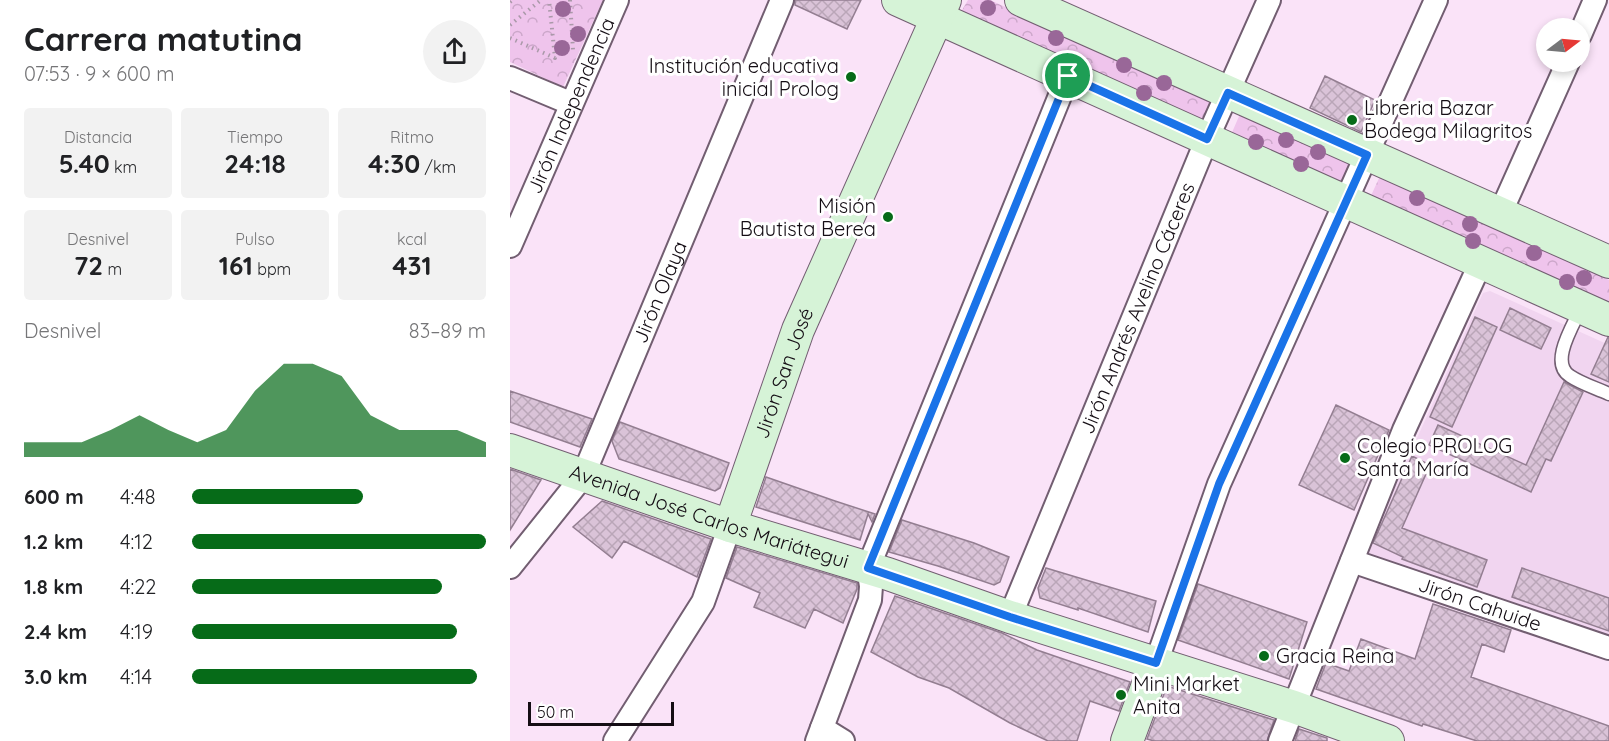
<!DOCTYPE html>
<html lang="es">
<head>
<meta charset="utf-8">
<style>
	:root { --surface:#fff; --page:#f2f2f2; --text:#202124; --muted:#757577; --accent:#066b18 }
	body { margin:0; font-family:Quicksand,sans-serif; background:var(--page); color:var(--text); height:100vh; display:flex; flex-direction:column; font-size:22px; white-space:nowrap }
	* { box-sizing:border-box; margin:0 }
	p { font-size:20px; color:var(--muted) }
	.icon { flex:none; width:33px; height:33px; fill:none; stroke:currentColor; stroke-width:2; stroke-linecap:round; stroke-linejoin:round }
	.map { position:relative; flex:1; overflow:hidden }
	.drawer { display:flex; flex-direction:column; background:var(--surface); width:510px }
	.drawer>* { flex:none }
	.needle { width:39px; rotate:74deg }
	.controls { position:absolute; left:1026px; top:18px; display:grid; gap:12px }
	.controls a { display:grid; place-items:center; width:54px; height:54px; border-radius:50%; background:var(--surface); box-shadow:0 3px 9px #0003; font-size:30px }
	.scale { position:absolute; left:18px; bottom:15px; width:146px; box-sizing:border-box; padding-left:6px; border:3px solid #140d14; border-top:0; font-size:16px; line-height:21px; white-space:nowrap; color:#140d14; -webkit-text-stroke:4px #fff; paint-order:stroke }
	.pin { position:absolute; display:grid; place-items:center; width:51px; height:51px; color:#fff; margin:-26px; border:3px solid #fff; border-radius:50%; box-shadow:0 2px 6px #0007 }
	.round { display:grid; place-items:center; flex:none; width:63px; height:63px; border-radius:32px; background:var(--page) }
	.head { display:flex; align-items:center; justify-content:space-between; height:102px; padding:0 24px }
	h1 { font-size:33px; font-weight:800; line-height:45px }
	.metrics { display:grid; grid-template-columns:repeat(3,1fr); gap:9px; height:102px; padding:6px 24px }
	.metrics div { display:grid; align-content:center; border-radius:6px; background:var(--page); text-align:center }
	.metrics b { font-size:26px; font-weight:800 }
	.metrics small { font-size:16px; font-weight:400 }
	.metrics p { font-size:16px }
	.chart { height:168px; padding:12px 24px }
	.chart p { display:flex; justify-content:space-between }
	.chart svg { width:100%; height:108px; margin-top:6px; fill:var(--accent); opacity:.7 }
	ul { padding:0 24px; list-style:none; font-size:20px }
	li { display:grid; grid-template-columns:96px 72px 1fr; align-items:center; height:45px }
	li i { height:15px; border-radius:8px; background:var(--accent) }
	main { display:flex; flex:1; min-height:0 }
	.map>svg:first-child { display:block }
</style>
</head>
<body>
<main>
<section class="drawer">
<div class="head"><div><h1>Carrera matutina</h1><p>07:53 · 9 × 600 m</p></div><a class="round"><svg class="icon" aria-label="share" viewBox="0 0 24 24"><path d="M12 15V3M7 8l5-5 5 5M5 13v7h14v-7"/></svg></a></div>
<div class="metrics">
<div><p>Distancia</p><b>5.40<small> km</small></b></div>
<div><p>Tiempo</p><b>24:18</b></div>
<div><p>Ritmo</p><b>4:30<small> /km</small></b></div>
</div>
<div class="metrics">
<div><p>Desnivel</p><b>72<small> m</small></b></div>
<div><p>Pulso</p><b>161<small> bpm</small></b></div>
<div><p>kcal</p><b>431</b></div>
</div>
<div class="chart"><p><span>Desnivel</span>83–89 m</p>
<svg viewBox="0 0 160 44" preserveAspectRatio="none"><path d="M0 44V38L10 38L20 38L30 33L40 27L50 33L60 38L70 33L80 17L90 6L100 6L110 11L120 27L130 33L140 33L150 33L160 38V44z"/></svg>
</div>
<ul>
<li><b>600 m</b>4:48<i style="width:58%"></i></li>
<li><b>1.2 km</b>4:12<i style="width:100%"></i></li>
<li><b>1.8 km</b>4:22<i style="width:85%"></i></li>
<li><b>2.4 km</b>4:19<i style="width:90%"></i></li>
<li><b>3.0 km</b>4:14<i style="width:97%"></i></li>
</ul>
</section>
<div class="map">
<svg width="1099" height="741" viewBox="0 0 1099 741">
	<defs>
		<pattern id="park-crowns" width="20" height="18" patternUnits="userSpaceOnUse" patternTransform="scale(1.5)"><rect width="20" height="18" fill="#efc4ec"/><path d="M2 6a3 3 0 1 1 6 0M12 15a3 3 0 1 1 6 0" fill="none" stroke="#cca7ca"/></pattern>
		<pattern id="building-cross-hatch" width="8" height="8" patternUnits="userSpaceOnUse" patternTransform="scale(1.5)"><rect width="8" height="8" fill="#dac3d8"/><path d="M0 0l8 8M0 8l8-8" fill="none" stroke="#baa6b8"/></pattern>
	</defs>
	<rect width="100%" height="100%" fill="#fae3f8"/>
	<path fill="#f1d5f0" d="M980 291 1099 345V637L860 555 857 548 973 293Z"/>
	<path fill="url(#park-crowns)" d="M0 0H93L53 87 0 62Z
		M458 0H480L708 104 697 128 448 17Z
		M730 114 844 164 833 189 720 137Z
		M870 176 1099 280V310L859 200Z"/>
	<path fill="url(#building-cross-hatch)" stroke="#937e91" stroke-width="1.5" d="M285 0H351L337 29 285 5Z
		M815 76 865 100 851 132 800 108Z
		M1000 308 1041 328 1031 349 990 330Z
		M965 317 987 327 942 427 920 417Z
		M1098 337 1099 338V382L1081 374Z
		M1054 382 1073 392 1041 461 1036 459 1021 492 919 445 928 425 1016 465Z
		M0 391 82 419 70 447 0 422Z
		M826 405 879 430 844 510 789 485Z
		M110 422 219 463 210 488 205 491 109 459 102 441Z
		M902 456 920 465 892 528 977 560 967 587 892 559 893 557 863 543Z
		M0 469 31 480 0 530Z
		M256 477 325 501 365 514 362 522 358 514 350 540 246 507Z
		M92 501 201 539 187 577 114 541 102 558 63 527Z
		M392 520 464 543 499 557 490 582 484 585 428 566 379 552Z
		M227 547 347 583V589L333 623 304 609 295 628 244 607 250 593 216 578Z
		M536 568 646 601 638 632 568 608V610L530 598 528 588Z
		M1012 568 1099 598V631L1002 597Z
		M688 584 797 622 779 679 668 640Z
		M385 596 492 633 527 650 620 682 609 711 580 701 567 741H538L500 723 439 688 408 677 361 652Z
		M923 604 1001 630 994 652 972 644 961 677 1099 726V741H967L913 724 912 726 806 689 816 663 839 671 851 639 905 659Z
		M657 686 764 720 757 741H644L637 739Z
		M789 729 817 738V741H785Z"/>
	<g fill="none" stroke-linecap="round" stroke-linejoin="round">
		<g stroke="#725e71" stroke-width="15">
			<path id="lane" d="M1071 308C1063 326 1039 363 1060 376 1072 384 1086 388 1099 394"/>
		</g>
		<g stroke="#725e71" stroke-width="26">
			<g id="street">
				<path d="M1070 35 1085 0"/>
				<path d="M0 78 60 103"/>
				<path d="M990 214 1058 62"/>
				<path id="s1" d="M0 246 107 0"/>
				<path id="s2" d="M842 561 1099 648"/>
				<path id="s3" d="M0 567 73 476 272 0"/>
				<path id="s4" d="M500 617 697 139 759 0"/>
				<path d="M646 663 709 484 926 0"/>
				<path d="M312 728 333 741"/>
				<path d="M105 741 193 602 220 526"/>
				<path d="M307 741 360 600 361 586 358 568 558 76"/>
				<path d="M770 741 894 430 971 262"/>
			</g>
		</g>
		<g stroke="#725e71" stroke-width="34">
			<g id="secondary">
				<path d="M388 0 1099 320"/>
				<path d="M511 0 1099 262"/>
				<path id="s5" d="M0 450 220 526 378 574 500 617 784 707 878 741"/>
				<path id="s6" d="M220 526 288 330 435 0"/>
				<path d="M617 741 646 663"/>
			</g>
		</g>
		<path stroke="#aa99a9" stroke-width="4" stroke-dasharray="1.5 4.5" stroke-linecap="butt" d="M60 0 63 50
			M0 2 2 0
			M0 25 31 0
			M0 38 45 58 39 0"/>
		<use href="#lane" stroke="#fff" stroke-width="12"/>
		<use href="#street" stroke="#fff" stroke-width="22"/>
		<use href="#secondary" stroke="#d6f3d7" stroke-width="32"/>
	</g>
	<g fill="#996798">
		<circle cx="478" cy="8" r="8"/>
		<circle cx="53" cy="9" r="8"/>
		<circle cx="68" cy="34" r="8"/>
		<circle cx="546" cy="38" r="8"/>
		<circle cx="52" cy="48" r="8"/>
		<circle cx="614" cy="65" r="8"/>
		<circle cx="654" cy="83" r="8"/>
		<circle cx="634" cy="93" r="8"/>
		<circle cx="776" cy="140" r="8"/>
		<circle cx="746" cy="142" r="8"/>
		<circle cx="808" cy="152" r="8"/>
		<circle cx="791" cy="164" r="8"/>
		<circle cx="907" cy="198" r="8"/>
		<circle cx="960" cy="224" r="8"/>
		<circle cx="963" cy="241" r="8"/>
		<circle cx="1024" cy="253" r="8"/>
		<circle cx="1074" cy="278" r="8"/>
		<circle cx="1057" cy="282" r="8"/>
	</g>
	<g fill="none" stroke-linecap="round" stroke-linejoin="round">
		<g stroke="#fff" stroke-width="12">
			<path id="route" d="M558 76 697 139 718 93 857 155 709 484 646 663 500 617 358 568Z"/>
		</g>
		<use href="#route" stroke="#1a73e8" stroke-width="8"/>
	</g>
	<g fill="#066b18" stroke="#fff" stroke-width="2">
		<circle cx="341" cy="77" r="6"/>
		<circle cx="842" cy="120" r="6"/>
		<circle cx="378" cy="217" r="6"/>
		<circle cx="835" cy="458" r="6"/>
		<circle cx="754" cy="656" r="6"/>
		<circle cx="611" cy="695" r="6"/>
	</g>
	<g text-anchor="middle" stroke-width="6" stroke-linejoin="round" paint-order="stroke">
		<g font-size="20" fill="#140d14" stroke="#fff" text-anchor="start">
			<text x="329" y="73" text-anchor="end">Institución educativa<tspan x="329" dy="23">inicial Prolog</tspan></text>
			<text x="854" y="115">Libreria Bazar<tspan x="854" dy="23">Bodega Milagritos</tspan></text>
			<text x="366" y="213" text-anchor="end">Misión<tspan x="366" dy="23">Bautista Berea</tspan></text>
			<text x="847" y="453">Colegio PROLOG<tspan x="847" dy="23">Santa María</tspan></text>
			<text x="766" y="663">Gracia Reina</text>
			<text x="623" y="691">Mini Market<tspan x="623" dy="23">Anita</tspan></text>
		</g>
		<g font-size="20" fill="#140d14" stroke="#fff">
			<text dy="7" stroke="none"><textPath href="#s1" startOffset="153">Jirón Independencia</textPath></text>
			<text dy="7" stroke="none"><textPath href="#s3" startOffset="316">Jirón Olaya</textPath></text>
			<text dy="7" stroke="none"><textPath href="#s4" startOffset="334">Jirón Andrés Avelino Cáceres</textPath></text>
			<text dy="7" stroke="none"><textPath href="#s6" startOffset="162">Jirón San José</textPath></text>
			<text dy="7" stroke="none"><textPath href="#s5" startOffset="210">Avenida José Carlos Mariátegui</textPath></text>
			<text dy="7" stroke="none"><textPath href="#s2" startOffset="135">Jirón Cahuide</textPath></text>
		</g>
	</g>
</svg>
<div class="controls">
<a><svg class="needle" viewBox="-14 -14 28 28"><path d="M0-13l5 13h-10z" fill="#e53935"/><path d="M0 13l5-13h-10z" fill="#757577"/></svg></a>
</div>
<div class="scale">50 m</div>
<div class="pin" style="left:558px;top:76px;background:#1e9e55"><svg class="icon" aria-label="arrive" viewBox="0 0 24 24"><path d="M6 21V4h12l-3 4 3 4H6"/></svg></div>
</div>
</main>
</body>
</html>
